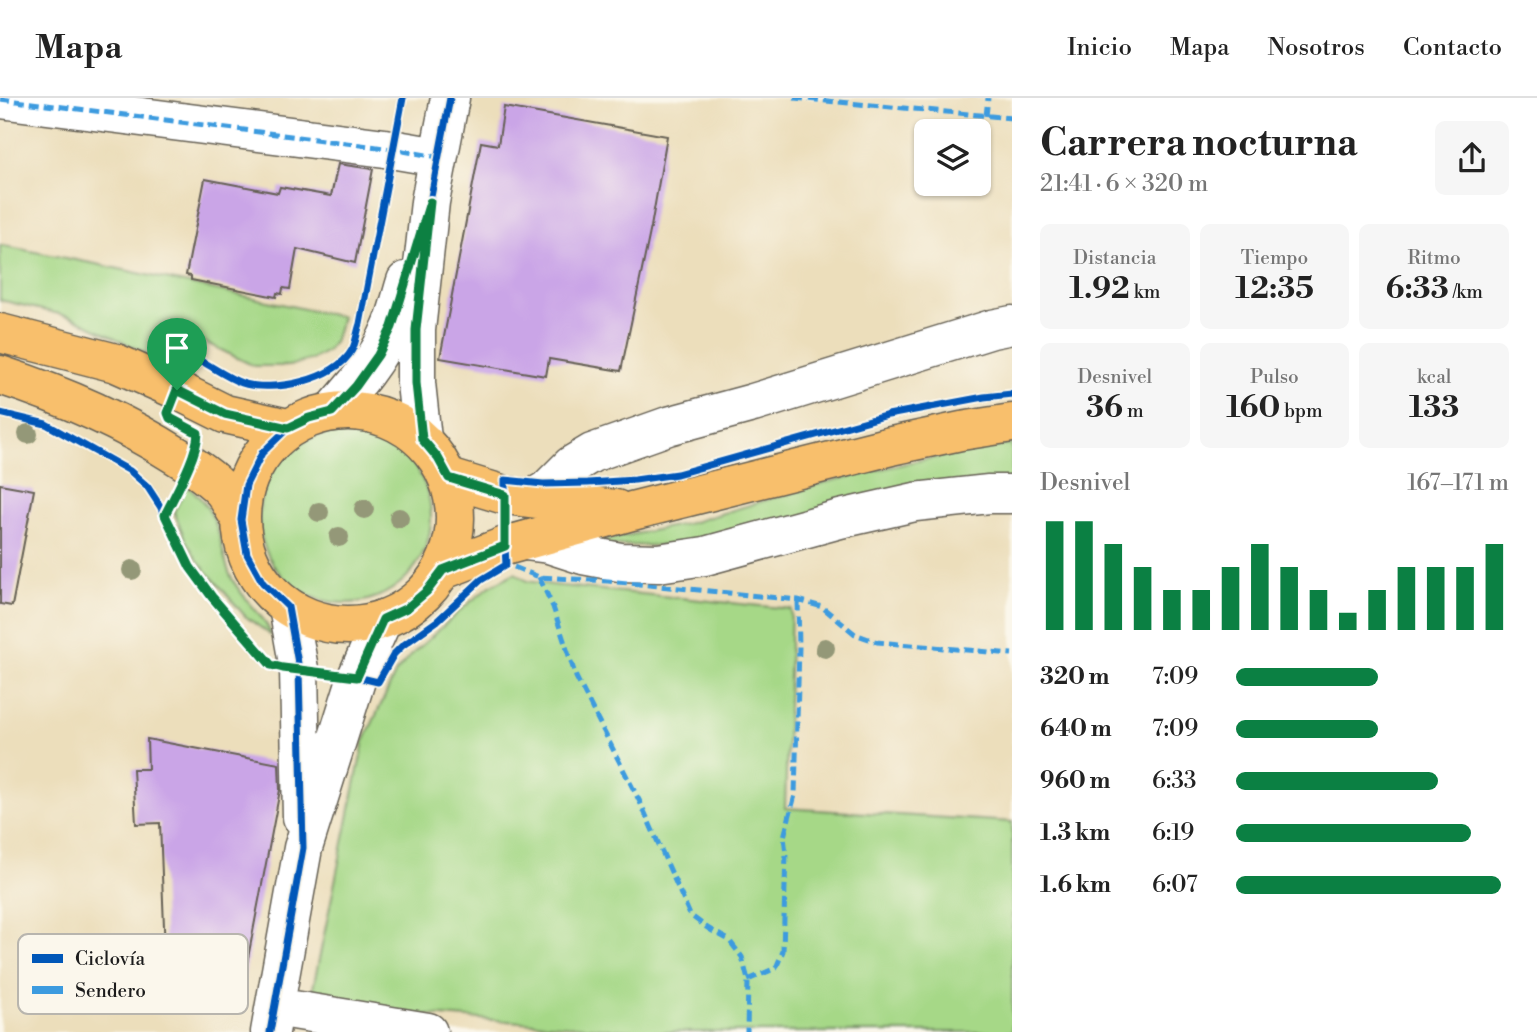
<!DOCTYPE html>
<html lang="es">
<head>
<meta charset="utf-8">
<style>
	:root { --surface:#fff; --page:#f6f6f6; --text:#222; --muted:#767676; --line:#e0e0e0; --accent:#0b8043 }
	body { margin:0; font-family:"Libre Bodoni",serif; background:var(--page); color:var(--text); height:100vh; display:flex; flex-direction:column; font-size:26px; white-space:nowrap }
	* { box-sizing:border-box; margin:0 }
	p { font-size:23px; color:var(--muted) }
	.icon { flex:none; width:38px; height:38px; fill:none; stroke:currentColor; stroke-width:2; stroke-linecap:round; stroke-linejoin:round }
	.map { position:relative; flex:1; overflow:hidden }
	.drawer { display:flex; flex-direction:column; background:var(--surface); width:525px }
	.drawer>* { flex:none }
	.tools { position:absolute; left:914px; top:21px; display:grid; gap:14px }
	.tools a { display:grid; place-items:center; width:77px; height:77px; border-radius:10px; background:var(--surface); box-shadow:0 2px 5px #0004; font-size:35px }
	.pin { position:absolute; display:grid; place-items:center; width:60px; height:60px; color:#fff; margin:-72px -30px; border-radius:50% 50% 50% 0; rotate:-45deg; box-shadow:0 0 7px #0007 }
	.pin .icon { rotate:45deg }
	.round { display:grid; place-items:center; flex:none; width:74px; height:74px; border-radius:10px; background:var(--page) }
	.summary { display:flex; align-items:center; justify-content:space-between; height:119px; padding:0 28px }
	h1 { font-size:38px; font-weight:700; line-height:52px }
	.figures { display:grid; grid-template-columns:repeat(3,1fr); gap:10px; height:119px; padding:7px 28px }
	.figures div { display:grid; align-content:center; border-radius:10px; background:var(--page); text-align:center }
	.figures b { font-size:30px; font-weight:700 }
	.figures small { font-size:19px; font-weight:400 }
	.figures p { font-size:19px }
	.chart { height:196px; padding:14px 28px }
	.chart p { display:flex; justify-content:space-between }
	.chart svg { width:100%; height:126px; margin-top:7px; stroke:var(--accent); stroke-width:6 }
	ul { padding:0 28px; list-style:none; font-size:23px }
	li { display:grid; grid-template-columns:112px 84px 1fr; align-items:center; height:52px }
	li i { height:18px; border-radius:9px; background:var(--accent) }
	header { display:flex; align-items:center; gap:42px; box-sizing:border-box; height:98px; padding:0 35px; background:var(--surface); border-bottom:2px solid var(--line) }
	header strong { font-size:33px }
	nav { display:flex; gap:38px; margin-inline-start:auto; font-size:24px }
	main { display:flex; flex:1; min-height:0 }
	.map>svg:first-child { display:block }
</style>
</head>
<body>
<header>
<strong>Mapa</strong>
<nav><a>Inicio</a><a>Mapa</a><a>Nosotros</a><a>Contacto</a></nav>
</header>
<main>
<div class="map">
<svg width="1012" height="934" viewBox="0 0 1012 934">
	<rect width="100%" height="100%" fill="#fbf7ec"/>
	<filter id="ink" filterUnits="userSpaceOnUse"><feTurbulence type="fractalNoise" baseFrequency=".0143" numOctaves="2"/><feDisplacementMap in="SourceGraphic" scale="14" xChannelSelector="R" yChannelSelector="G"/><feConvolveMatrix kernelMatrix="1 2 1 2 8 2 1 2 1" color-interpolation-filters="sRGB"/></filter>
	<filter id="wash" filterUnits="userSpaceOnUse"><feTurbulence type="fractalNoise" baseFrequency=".00686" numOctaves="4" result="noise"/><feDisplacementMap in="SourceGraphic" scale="28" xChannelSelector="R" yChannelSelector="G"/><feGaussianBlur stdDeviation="1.57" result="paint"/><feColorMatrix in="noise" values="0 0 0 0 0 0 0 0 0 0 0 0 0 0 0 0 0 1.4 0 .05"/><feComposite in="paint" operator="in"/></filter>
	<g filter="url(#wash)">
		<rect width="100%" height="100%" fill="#ecdebb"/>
		<path fill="#a6d887" stroke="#617a52" stroke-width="2" d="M0 147 96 166 342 219 334 244 327 253 313 261 289 268H254L184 234C167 235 159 243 150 257L72 219 0 202Z
			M259 419a86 86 0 1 1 172 0a86 86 0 1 1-172 0Z
			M1012 346V387L703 448 580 447 690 425 823 385 916 363Z
			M187 387C204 402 213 415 219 437 223 451 225 466 231 479 242 501 264 516 272 538L245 518 198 463 185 441 174 414Z
			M515 475 527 483 552 487 791 511 785 710 1012 724V934H650L325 909 311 900 364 643 396 574 410 558 464 509 490 488Z"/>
		<g id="blocks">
			<path fill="#caa5e7" d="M504 9 667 38 651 129 621 273 549 261 546 278 440 260 481 44 498 47Z
				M338 66 373 71 355 165 297 151 290 191 283 190 282 196 277 195 276 199 191 182V178L186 177 205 81 278 95 280 89 331 98Z
				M0 386 34 392 12 508 0 506Z
				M147 641 279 666 280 692 243 886 204 878 203 888 166 881 160 725 136 726 133 671H148Z"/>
		</g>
	</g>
	<g filter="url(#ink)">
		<use href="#blocks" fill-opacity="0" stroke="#656054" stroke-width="2"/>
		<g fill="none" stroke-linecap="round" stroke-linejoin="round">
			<g stroke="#656054" stroke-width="41">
				<path id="minor" d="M0 1 385 50 438 59
					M332 314C355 288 378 262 391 230 398 215 401 198 406 183
					M422 341 416 285V232L430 104 450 0
					M533 400 547 392 572 367 592 355 668 328 753 305 992 231 1012 227
					M525 443 549 446 583 457 620 464 658 465 705 458 840 421 915 404 989 396H1012
					M288 509 299 571 302 719
					M275 909 428 934
					M270 934 303 750 357 579 383 521"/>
			</g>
			<g stroke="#656054" stroke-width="41">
				<path id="major" d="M0 235 116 265 177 292 225 316 288 330
					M0 277C62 297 122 323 177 358 193 368 212 380 224 394 230 403 235 413 241 422
					M241 420a107 107 0 1 1 214 0a107 107 0 1 1-214 0Z
					M449 380 505 397 616 411
					M443 472 505 448 632 413 891 348 961 333 1012 325"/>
			</g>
			<use href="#minor" stroke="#fff" stroke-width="38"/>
			<use href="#major" stroke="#f8bf6c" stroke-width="38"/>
			<path stroke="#3c9bdf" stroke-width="5" stroke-dasharray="10 5" stroke-linecap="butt" d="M794 0 1012 20
				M0 1 385 50 438 59
				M986 18 988 0
				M514 469 539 479 608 483 798 502 822 509 855 536 877 544 1012 556
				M539 479 553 509 576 579 641 706 690 817 709 831 729 842 742 859 748 882 747 934
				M748 882 776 870 783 853 786 755 784 739 795 697 799 549 798 502"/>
			<g stroke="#fbf7ec" stroke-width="11">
				<path id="cycleway" d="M0 315 46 326 130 373 147 388 160 408 190 469 212 499 271 567 283 570 357 579 378 584 394 556 402 548 437 523 481 482 506 467 505 448V382L543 386 588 385 635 382 677 376 888 317 984 299 1012 296
					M165 417C175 396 197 358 198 335L170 320 168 315C175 296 180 266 203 264 216 271 228 280 242 285 272 295 336 282 352 252 356 245 357 234 360 226L403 0
					M270 934 303 750 299 571 288 509 263 485 247 456 241 422 246 387 262 355 288 330 309 320 332 314 356 288 378 257 392 229 430 104 450 0"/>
			</g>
			<use href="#cycleway" stroke="#0057b8" stroke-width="7"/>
		</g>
		<g fill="#949878">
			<circle cx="28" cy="336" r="10"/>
			<circle cx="364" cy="411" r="10"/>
			<circle cx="319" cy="414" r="10"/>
			<circle cx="399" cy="420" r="10"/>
			<circle cx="339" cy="439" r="10"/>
			<circle cx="132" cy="472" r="10"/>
			<circle cx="825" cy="550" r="10"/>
		</g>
	</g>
	<g fill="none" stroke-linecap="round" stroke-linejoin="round" filter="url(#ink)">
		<g stroke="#fff" stroke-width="14">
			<path id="route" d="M430 104 416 232V285L422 341 438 360 449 380 505 397V448L443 472 427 493 407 510 383 521 357 579 283 570 271 567 212 499 190 469 165 417C175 396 197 359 198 335L170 320 168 315 177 292 225 316 288 330 309 320 332 314 356 288 378 257 392 229Z"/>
		</g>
		<use href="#route" stroke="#0b8043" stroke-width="9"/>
	</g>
	<rect x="18" y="836" width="230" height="80" rx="10" fill="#fbf7ec" stroke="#b8b5ae" stroke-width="2"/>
	<rect x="32" y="856" width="31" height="9" fill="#0057b8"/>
	<rect x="32" y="888" width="31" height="8" fill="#3c9bdf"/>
	<g font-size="19" fill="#1c1c1c">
		<text x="75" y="867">Ciclovía</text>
		<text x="75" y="899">Sendero</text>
	</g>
</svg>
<div class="tools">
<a><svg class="icon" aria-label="layers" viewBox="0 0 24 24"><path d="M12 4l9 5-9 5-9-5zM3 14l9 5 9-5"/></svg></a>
</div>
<div class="pin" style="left:177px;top:292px;background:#1e9e55"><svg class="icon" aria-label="arrive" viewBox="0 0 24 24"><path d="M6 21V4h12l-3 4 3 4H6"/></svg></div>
</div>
<section class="drawer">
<div class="summary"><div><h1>Carrera nocturna</h1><p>21:41 · 6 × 320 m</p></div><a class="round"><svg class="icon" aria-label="share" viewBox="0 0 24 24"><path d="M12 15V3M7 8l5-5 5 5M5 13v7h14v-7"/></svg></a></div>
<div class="figures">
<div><p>Distancia</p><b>1.92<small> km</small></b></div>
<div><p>Tiempo</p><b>12:35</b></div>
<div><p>Ritmo</p><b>6:33<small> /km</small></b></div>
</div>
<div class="figures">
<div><p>Desnivel</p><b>36<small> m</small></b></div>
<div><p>Pulso</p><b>160<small> bpm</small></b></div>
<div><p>kcal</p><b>133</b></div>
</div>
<div class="chart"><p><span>Desnivel</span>167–171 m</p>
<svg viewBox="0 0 160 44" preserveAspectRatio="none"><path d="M5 44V6M15 44V6M25 44V14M35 44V22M45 44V30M55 44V30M65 44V22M75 44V14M85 44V22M95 44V30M105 44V38M115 44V30M125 44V22M135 44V22M145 44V22M155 44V14"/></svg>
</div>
<ul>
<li><b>320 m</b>7:09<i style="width:52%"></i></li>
<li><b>640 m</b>7:09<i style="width:52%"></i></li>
<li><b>960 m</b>6:33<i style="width:74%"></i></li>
<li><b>1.3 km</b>6:19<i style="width:86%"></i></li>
<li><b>1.6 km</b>6:07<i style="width:97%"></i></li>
</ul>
</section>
</main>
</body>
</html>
